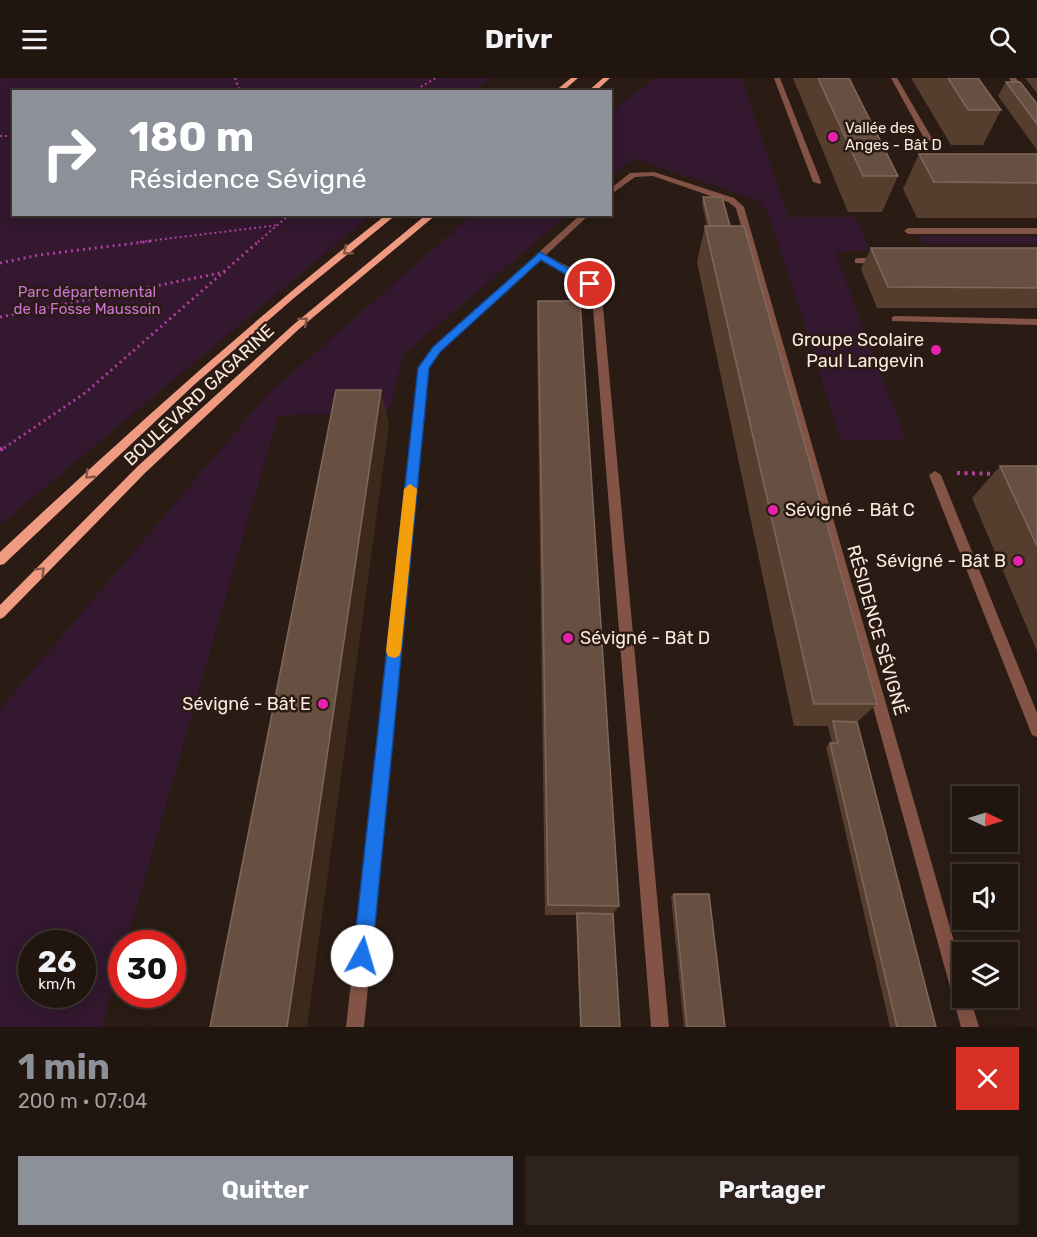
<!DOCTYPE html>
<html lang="fr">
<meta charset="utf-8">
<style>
:root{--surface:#20150f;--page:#2d221d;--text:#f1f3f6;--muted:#a29f9e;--line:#3d342f;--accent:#8c9099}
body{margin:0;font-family:Rubik,sans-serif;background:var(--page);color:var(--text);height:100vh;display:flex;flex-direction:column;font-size:22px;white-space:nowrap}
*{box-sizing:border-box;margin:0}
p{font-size:20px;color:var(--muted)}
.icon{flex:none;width:33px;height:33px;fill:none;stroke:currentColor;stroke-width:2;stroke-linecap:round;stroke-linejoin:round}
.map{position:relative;height:949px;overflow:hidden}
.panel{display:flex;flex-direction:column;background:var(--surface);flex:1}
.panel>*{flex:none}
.hud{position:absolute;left:12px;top:12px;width:600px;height:126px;border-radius:0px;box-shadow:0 3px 15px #0003,0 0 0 2px var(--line);background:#8c9099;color:#fff;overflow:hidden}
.needle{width:39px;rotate:94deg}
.fabs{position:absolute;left:952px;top:708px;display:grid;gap:12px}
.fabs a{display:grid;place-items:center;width:66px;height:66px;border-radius:0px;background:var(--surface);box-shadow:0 3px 15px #0003,0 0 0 2px var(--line);font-size:30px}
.speed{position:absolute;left:18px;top:852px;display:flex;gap:12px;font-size:30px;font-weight:700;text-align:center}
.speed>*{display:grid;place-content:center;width:78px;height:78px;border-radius:50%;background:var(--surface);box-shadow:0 3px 15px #0003,0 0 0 2px var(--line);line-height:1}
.speed small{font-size:15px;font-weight:400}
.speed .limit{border:9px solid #d22;background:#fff;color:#111}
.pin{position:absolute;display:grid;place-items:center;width:51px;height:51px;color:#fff;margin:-26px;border:3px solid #fff;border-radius:50%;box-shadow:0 2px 6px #0007}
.me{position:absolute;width:66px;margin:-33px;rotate:6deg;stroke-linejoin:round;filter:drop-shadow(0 0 4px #0008)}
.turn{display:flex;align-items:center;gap:21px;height:126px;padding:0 18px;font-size:27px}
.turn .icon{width:78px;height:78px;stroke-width:2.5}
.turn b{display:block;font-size:42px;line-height:51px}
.round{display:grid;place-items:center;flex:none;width:63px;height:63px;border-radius:0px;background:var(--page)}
.summary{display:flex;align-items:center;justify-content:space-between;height:102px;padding:0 18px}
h1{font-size:36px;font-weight:700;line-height:45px;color:var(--accent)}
.cta{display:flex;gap:12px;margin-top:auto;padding:12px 18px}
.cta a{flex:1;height:69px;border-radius:0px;background:var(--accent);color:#fff;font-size:24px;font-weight:700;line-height:69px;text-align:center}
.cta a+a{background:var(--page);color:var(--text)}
header{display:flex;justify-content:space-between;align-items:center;height:78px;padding:0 18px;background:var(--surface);font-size:27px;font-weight:700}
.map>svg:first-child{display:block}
.green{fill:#33182f;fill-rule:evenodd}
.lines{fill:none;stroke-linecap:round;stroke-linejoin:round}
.path-far2{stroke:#b13fa2;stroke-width:2;stroke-dasharray:2 3;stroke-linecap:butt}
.path-far1{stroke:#b13fa2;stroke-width:3;stroke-dasharray:2 4;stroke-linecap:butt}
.path{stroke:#b13fa2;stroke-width:4;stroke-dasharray:3 4.5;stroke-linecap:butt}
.lane{fill:#835345;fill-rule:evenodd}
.street{fill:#835345;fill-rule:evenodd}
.secondary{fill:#f19a82;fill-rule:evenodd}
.wall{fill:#563e2f}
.shaded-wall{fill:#3d291c}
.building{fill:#675042;stroke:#7f685b;stroke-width:1.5}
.oneway{stroke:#845546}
.route{fill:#1a73e8;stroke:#114b97;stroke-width:1.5}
.slow{fill:#f59e0b}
.poi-dot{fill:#e622ad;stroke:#2a1c14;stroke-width:2}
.labels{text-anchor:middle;stroke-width:5;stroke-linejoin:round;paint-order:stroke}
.far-poi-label{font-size:15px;fill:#fce9e0;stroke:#2a1c14;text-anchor:start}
.far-park-label{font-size:15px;fill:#cf73d5;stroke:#2a1c14}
.poi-label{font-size:18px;fill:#fce9e0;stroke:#2a1c14;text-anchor:end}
.street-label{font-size:18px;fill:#fce9e0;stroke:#2a1c14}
</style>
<header><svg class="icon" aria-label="menu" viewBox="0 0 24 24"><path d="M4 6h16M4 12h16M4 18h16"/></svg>Drivr<svg class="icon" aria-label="search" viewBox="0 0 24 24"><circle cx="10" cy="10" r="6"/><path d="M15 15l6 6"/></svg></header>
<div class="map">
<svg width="1037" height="949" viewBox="0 0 1037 949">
<rect width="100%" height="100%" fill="#2a1c14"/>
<g class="green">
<path d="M0 0H491L473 14H14V136L371 137 0 447Z"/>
<path d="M655 0H741L788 139H855L870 172 835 174 906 362H841L769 137 758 122 633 80 611 100V33Z"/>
<path d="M473 136 567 137 403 277 390 332 278 338 126 865 122 866 121 880 101 949H0V631L267 317ZM32 866H82V916H32Z"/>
<path d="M920 158 1037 159V166H924Z"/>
</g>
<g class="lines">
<g class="path-far2">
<path d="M235 0 240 14"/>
<path d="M412 14 436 0"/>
<path d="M0 58H14"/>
<path d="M140 164 279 147"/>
<path d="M258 164 290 136"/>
</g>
<g class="path-far1">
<path d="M0 185 39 177 152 163"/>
<path d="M0 239 225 194"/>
<path d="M4 370 85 315 259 163"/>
</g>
<g class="path">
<path d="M0 372 6 368"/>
<path d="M957 395 998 396"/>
</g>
<g class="lane">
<path d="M858 180H881L885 183 881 186 855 185V181Z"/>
<path d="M895 238 1037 241V247L892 243V239Z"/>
</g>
<g class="street">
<path d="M774 0H780L821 104 820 106 813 104Z"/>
<path d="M891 0H897L933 62 932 64 925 62Z"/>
<path d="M1009 0H1016L1028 16 1027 18H1021Z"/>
<path d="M654 94 734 120 744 129 963 895V920H970L979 949H961L736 130 728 124 653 98 635 99 610 117V111L630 95Z"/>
<path d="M581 136H590L546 177C563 187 596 199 602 218L669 949H651L592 218 587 208 541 182 440 274 429 290 364 949H346L419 290 434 270Z"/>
<path d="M1037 150V156H908L904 153 908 150Z"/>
<path d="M935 393 941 397 1037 635V659L1032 657 1030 652 929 397Z"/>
</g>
<g class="secondary">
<path d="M571 0H578L562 14H554Z"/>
<path d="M603 0H610L595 14H587Z"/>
<path d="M387 136H397L294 220 195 306 4 486 0 487V474C125 357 252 242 387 136Z"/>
<path d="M427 136H437L299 251 146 394 4 539 0 541V527L138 388 293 247Z"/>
</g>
</g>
<g class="wall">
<path d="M793 0H849L898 98 882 134H848Z"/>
<path d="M911 0H978L1001 32 983 67H951Z"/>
<path d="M1025 0H1037V15Z"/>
<path d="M1006 4 1037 26V72L998 18Z"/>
<path d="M919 76H1037V140H917L903 111Z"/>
<path d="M703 119 730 148 877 626 857 644 936 949H890L826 669 830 665H832L828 648H794L697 184 705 148H707L702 126Z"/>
<path d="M871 170H1037V230H877L861 191Z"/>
<path d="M538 223 619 828 613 836 620 949H580L576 837H545L537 258Z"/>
<path d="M1000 388H1037V573L972 420Z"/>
<path d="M674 816 725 949H684L671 818Z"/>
</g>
<path class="shaded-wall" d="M381 312 389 346 307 949H287Z"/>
<g class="building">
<path d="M818 0H849L898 98H863Z"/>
<path d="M948 0H978L1001 32H968Z"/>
<path d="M1006 4H1020L1037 26V46Z"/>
<path d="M919 76H1037V105L934 104Z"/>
<path d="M703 119H722L730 148H710Z"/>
<path d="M705 148H744L877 626H814Z"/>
<path d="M871 170H1037V210L888 209Z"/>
<path d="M538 223H580L619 828 548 827Z"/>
<path d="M336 312H381L287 949H210Z"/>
<path d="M1000 388H1037V468Z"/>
<path d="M833 643 857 644 936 949H897L830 665H838Z"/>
<path d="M674 816H709L725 949H687Z"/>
<path d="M577 835 613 836 620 949H581Z"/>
</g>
<defs><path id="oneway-chevron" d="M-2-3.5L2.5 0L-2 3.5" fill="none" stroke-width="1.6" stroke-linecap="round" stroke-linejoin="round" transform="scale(1.5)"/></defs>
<g class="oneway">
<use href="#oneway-chevron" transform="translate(347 173) rotate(141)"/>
<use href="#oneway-chevron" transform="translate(304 243) rotate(-40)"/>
<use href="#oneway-chevron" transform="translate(89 397) rotate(136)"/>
<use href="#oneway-chevron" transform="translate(41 493) rotate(-45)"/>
</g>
<path class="route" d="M540 174 595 206 590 209 586 208 541 182 440 274 429 290 372 878 369 885 362 888 356 885 353 878 418 290 433 269Z"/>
<path class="slow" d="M410 406 417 411 401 573 399 578 394 580 388 578 386 573 404 411Z"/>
<g class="poi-dot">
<circle cx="833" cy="59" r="6"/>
<circle cx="936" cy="272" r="6"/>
<circle cx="773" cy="432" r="6"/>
<circle cx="1018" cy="483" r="6"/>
<circle cx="568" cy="560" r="6"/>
<circle cx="323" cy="626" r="6"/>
</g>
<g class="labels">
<g class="far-poi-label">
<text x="845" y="55">Vallée des<tspan x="845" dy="17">Anges - Bât D</tspan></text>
</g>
<g class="far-park-label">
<text x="87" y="219">Parc départemental<tspan x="87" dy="17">de la Fosse Maussoin</tspan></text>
</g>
<g class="poi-label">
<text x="924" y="268">Groupe Scolaire<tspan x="924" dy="21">Paul Langevin</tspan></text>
<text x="785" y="438" text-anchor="start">Sévigné - Bât C</text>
<text x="1006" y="489">Sévigné - Bât B</text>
<text x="580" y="566" text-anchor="start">Sévigné - Bât D</text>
<text x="311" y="632">Sévigné - Bât E</text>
</g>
<g class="street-label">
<text transform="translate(199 317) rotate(-43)" y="6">BOULEVARD GAGARINE</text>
<text transform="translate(877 552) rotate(74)" y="6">RÉSIDENCE SÉVIGNÉ</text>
</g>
</g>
</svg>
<div class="fabs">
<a><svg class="needle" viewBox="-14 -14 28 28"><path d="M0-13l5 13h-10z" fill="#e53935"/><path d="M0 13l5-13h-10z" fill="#a29f9e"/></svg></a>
<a><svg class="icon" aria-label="sound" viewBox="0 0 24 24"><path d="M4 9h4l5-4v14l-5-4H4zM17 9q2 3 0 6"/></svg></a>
<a><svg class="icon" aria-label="layers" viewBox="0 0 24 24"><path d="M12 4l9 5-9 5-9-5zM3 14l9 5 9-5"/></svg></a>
</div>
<div class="speed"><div>26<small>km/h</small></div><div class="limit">30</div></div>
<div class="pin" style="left:590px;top:206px;background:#d93025"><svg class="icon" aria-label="arrive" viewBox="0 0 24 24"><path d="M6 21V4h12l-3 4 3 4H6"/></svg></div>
<svg class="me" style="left:362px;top:878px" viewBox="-20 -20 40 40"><circle r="19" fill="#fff"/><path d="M0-13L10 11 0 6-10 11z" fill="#1a73e8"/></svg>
<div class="hud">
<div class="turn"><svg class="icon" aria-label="right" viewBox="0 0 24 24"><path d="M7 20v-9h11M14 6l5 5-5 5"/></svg><div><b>180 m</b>Résidence Sévigné</div></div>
</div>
</div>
<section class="panel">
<div class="summary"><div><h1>1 min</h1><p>200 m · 07:04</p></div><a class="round" style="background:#d93025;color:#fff"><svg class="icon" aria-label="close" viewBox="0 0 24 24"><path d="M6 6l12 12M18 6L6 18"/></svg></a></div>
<div class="cta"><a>Quitter</a><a>Partager</a></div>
</section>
